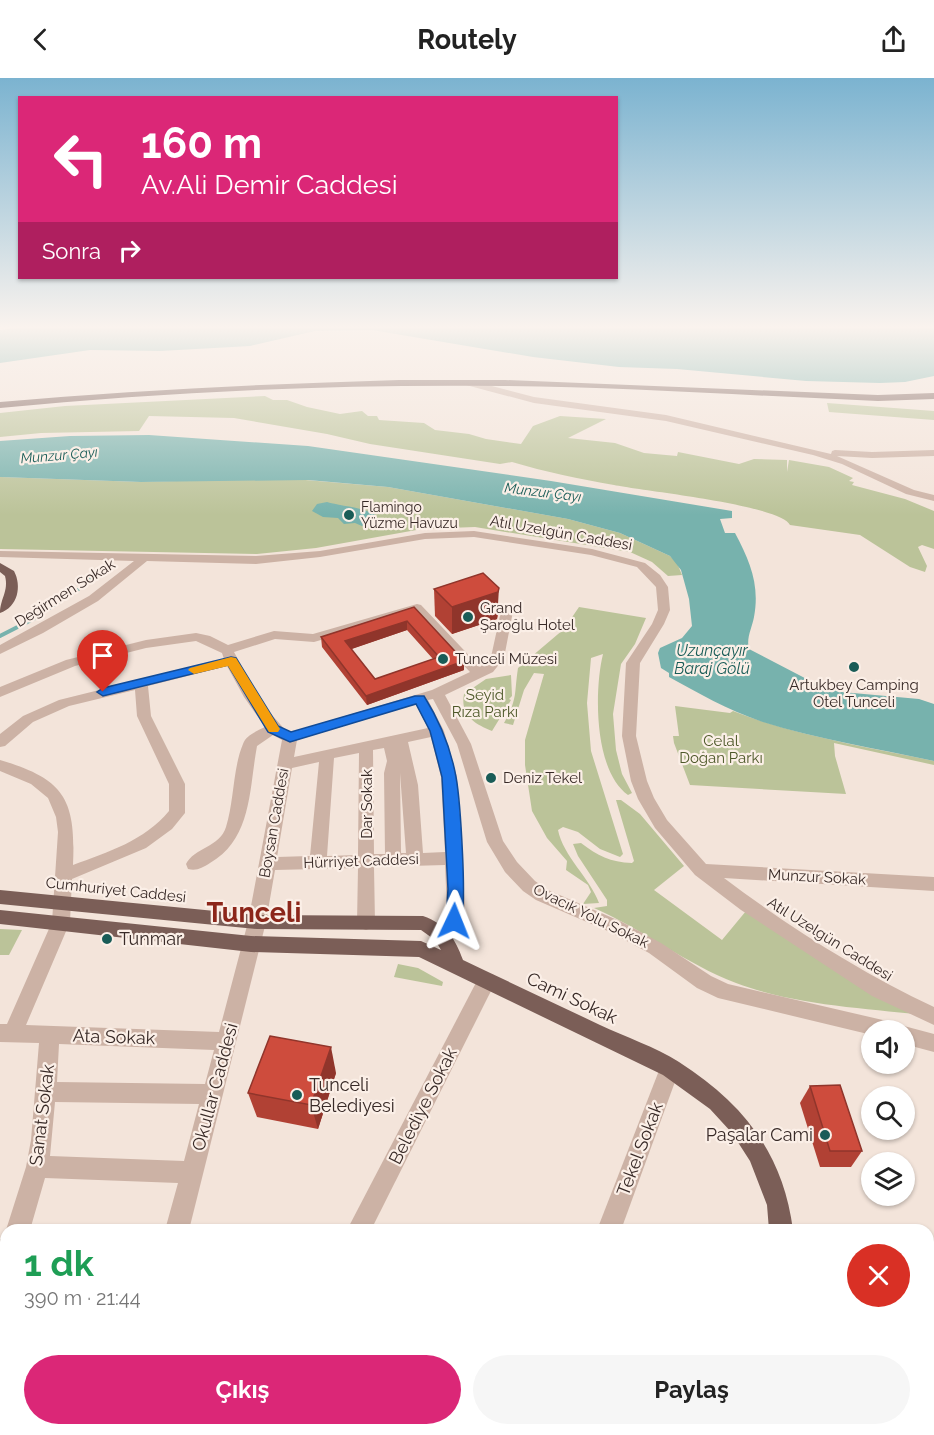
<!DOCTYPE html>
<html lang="tr">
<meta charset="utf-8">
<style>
:root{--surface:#fff;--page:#f6f6f6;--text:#222;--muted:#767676;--accent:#db2777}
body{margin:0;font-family:Raleway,sans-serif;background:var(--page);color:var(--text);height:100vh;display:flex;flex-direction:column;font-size:22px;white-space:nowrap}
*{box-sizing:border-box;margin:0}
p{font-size:20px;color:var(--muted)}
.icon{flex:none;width:33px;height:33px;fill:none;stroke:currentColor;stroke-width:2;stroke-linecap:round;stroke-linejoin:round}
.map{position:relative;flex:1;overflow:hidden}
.panel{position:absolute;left:0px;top:1146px;width:934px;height:212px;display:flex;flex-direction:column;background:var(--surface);border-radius:18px 18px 0 0;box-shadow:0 2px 4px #0004}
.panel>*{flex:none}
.top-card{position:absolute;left:18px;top:18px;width:600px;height:183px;border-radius:0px;box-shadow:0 2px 4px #0004;background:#db2777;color:#fff;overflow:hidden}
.tools{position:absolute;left:861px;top:942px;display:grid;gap:12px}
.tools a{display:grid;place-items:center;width:54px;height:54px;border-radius:50%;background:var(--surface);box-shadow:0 2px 4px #0004;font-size:30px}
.pin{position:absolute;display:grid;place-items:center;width:51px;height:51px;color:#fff;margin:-62px -26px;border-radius:50% 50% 50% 0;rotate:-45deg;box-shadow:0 0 6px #0007}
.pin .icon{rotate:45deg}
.me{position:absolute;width:66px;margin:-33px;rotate:2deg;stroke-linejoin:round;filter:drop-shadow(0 0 4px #0008)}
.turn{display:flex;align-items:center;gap:21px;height:126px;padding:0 24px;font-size:27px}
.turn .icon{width:78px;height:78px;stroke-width:2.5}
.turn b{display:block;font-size:42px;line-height:51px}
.then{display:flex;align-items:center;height:57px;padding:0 24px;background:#0003;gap:12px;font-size:22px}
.round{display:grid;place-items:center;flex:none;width:63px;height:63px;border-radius:32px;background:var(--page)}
.overview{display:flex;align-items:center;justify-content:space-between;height:102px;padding:0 24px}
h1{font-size:36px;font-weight:700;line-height:45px;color:#1e9e55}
.cta{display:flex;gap:12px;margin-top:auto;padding:12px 24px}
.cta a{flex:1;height:69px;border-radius:36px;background:var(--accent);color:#fff;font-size:24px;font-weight:700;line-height:69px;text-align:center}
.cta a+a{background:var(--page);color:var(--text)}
header{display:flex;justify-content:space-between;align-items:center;height:78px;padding:0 24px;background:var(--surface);font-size:27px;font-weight:700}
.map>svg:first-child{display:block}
.green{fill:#bbc399}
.water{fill:#77b2ad}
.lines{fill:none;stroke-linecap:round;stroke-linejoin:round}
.stream-far1{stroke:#77b2ad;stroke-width:3}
.stream{stroke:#77b2ad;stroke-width:4}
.minor{fill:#ccb2a5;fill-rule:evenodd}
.major{fill:#7b5e57;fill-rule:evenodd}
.wall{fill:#b14134;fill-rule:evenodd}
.shaded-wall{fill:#90352b}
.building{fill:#ce4c3d;stroke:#90352b;stroke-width:1.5;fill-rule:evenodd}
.route{fill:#1a73e8;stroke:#114b97;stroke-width:1.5}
.slow{fill:#f59e0b}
.poi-dot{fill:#195c57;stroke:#fbefe7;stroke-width:2}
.labels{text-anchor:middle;stroke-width:4.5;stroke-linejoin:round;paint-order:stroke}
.far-water-label{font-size:14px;font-style:italic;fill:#195c57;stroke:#fbefe7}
.far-poi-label{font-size:14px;fill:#382a27;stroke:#fbefe7;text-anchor:start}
.street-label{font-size:15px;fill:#382a27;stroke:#fbefe7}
.poi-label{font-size:15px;fill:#382a27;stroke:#fbefe7;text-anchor:start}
.park-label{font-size:15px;fill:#4d5829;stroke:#fbefe7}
.water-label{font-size:16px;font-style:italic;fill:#195c57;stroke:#fbefe7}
.near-poi-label{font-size:18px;fill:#382a27;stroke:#fbefe7;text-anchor:start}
.near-street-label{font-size:18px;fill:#382a27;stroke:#fbefe7}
.town-label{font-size:27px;font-weight:bold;fill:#8c261a;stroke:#fbefe7}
</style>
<header><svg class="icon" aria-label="back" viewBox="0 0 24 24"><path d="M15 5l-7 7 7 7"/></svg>Routely<svg class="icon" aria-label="share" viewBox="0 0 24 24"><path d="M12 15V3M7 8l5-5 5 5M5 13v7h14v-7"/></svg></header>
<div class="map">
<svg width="934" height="1357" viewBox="0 0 934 1357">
<rect width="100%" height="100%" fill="#f3e4da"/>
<g class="green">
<path d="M265 318 273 322H287L307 329 340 336 362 333 368 338H377L379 342 424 345 435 352 469 356 486 361 521 366 533 348 560 338 606 341 568 360 615 365 644 375 677 378 678 374 739 386 754 381 787 382V394L789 382 829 389 853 400 849 403 854 404 852 407 905 421 934 433V471L922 467 918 469 927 488 925 494 910 489 860 457 790 447C781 427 643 413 614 407 580 401 545 394 512 384L500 386 370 366 327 356 234 340 149 338 139 353 41 355 0 359V335L65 328Z"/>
<path d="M827 325 934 333V342L829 334Z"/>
<path d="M0 399 141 404 282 400 388 409 568 441 620 455 670 478 677 485 682 497 668 498 652 484 630 474 475 449 422 451 316 470 257 476 0 471Z"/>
<path d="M579 529 646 540 635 566 621 586 613 636 616 672 622 696 632 715 628 717C594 693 594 613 603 576L591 580 587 625 591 673 623 776 620 779 600 771 578 754 563 749 558 752C563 778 590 800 599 825L583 826 591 814 588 807 566 792 567 783 547 760 532 733 525 687V662L544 596 534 595 524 612 513 647 504 645C518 620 514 616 518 590L564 551Z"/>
<path d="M511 597 512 618 509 621 511 622 492 653C474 646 460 637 464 616L486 601Z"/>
<path d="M675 628 730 635 733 633C797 658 867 669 934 683V687L834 665 835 678 846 716 690 707 674 665 673 658H679Z"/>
<path d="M616 722H621L640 736 684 788 654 812 722 862 746 833 931 938C867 930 797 928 736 905 686 886 644 852 594 830L607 828V822L578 778 573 766 581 765C598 778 610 784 632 785L634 783Z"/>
<path d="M0 851 22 852 9 877H0Z"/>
<path d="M398 886 418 890 443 904 442 908 394 899Z"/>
</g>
<g class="water">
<path d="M42 247H934V298L905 304 880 305 806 303 677 291 619 289 533 279 372 252 315 253 250 268 160 273 90 272 0 285V252Z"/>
<path d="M149 357 308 368 551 403 732 433V440L720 441 725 455H735C750 483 760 507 754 539 752 550 746 560 749 571L822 609 842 614 919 621 934 626V683C876 670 816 661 760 643 728 632 698 615 669 599V595L661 590 658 575 660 570 682 560 692 548 689 521 681 492 670 478 620 455 568 441 388 409 308 402 141 404 0 399V363L70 358Z"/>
<path d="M327 424C339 428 371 430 377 439L371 445 362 448 355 445 344 446 338 440 323 439 312 433 317 426Z"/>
</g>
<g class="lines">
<path class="stream-far1" d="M38 538 79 511 102 489"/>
<path class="stream" d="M0 558 41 537"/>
<g class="minor">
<path d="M469 302 534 319 666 337 831 376 832 373 835 372 872 374 934 372V378L872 380 837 378 914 412 934 417V423L906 416 842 386 813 377 666 343 534 325 466 307V303Z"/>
<path d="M474 453 592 471 645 485 660 497 668 509 670 532 664 546 640 585 636 658 647 703 654 720 667 742 706 786 934 799V813L724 800C789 849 860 894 934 929V947L872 918 741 832 695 797 655 750 638 721 631 703 622 658 626 585 652 546 658 532 656 509 637 489 591 477 474 459 425 461 320 479 256 486 147 483 98 523 43 555 0 576V567L89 518 134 483 0 479V473L256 478 320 473 425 455Z"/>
<path d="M417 526 421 527 480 589 491 579 501 533 507 529 513 533 504 580 493 594 445 617 471 666 503 763 517 784 535 803 548 812 622 844 661 865 711 898 728 906 887 943 894 946 897 952 904 948 934 956V974L904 966V952H872V957L718 920 697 910 649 875 610 854 536 822 523 813 505 794 487 764 457 666 433 621 428 622 444 653 457 699 465 832 463 843 451 863 445 866 439 863 436 858 445 842 447 832 445 787 374 789 375 845 372 850 366 852 360 850 357 845 358 790 275 792 266 844 189 1152H165L178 1105 45 1100 30 1152H6L26 1089 31 1062 39 965 0 964V946H7L52 844 58 754 56 739 48 720 31 706 0 693V682C65 701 76 722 73 787 108 774 144 763 169 733V706L137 638 135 612 69 628 33 644 5 668 0 669V656L23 638 59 622 224 581 222 575 196 563 146 570 75 588 0 619V609L66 582 146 562 196 555 210 558 228 567 274 553 313 556ZM414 535 470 594 432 612 288 655 263 627 234 574 275 561 314 564ZM227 588 244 619 265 649C257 653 246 657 243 666 233 689 234 724 226 749 220 769 194 770 186 786L188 791C197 793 202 790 210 785 252 761 249 711 257 668L273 657 282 662 248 844 219 954 26 947 70 844 72 801 146 770 172 751 185 735V706L151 638 148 608ZM416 626 428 650 294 679 297 662ZM431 659 441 699 445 774 423 775 418 707 408 664ZM384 670 387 683 384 695 385 776H374L373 672ZM359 675 358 777 327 778 334 680ZM319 684 310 778 277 779 292 690ZM400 695 406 775H401ZM59 966 214 972 205 1006 57 1004ZM55 1024 199 1026 184 1083 50 1078Z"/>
<path d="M487 895 494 897 496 903 371 1152H347L480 897Z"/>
<path d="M670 980 677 983 680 990 621 1152H597L660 990 663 983Z"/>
<path d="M0 1161 6 1162V1218L0 1220Z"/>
<path d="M101 1352H127L125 1357H99Z"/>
<path d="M521 1352H547L545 1357H519Z"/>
</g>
<g class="major">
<path d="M399 302H505L878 317 934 315V321L878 323C753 318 627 309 502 308 334 306 167 314 0 330V324C133 312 266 306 399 302Z"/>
<path d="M0 485 14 493C22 508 18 529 0 535 0 521 9 513 5 498L0 494Z"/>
<path d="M0 812 257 837 423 838C446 846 455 860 463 882 509 904 554 925 600 947 626 959 655 969 679 984 743 1025 783 1075 793 1152H769L767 1127 750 1083 732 1055 710 1031 663 997 419 879 251 874 0 846V832L251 858 421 863 441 872 435 862 421 852 257 851 0 826Z"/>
<rect x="765" y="1352" width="26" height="5"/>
</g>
</g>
<g class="wall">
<path d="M434 511 498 537 497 541 452 556 435 538Z"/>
<path d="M414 529 464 592 367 627 322 569 321 559ZM407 552 433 581 375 601 351 571Z"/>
<path d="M336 995 318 1051 257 1039 248 1015Z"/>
<path d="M810 1008 862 1073 851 1089H820L800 1025Z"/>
</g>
<g class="shaded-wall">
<path d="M499 510 497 541 452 556V529Z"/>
<path d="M407 543V552L346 573 345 563Z"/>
<path d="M464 583V592L367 627 366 618Z"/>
<path d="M331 969 336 995 318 1051 311 1027Z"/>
</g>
<g class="building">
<path d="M483 495 499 510 498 514 452 529 434 511Z"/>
<path d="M414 529 464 583 366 618 321 559ZM407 543 439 579 375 601 345 563Z"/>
<path d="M270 958 331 969 311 1027 248 1015Z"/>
<path d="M840 1007 862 1073H830L810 1008Z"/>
</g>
<linearGradient id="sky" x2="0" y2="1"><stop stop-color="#7bb3d0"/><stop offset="0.57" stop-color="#faf3ee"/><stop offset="1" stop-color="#faf3ee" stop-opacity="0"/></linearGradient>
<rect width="934" height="437" fill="url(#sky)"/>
<path class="route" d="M231 579 236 580 278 648 291 654 415 618H424C439 642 451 671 456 699 460 721 468 832 460 847L454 849 449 847 446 843 448 811 442 699 430 653 416 626 290 664 268 654 228 587 103 618 97 614 103 610Z"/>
<path class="slow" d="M231 579 236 580 278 648 280 651 278 654H269L228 588 194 596 188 592 190 590Z"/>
<g class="poi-dot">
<circle cx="349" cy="437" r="6"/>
<circle cx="468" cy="539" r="6"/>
<circle cx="443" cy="581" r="6"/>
<circle cx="854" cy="589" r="6"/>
<circle cx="491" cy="700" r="6"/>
<circle cx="107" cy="861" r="6"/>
<circle cx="297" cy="1017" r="6"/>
<circle cx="825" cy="1057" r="6"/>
</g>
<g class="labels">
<g class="far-water-label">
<text transform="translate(59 377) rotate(-5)" y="5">Munzur Çayı</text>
<text transform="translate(543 414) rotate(7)" y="5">Munzur Çayı</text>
</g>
<g class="far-poi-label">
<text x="361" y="434">Flamingo<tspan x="361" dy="16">Yüzme Havuzu</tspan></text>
</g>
<g class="street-label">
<text transform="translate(561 455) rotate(10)" y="5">Atıl Uzelgün Caddesi</text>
<text transform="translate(65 515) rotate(-32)" y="5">Değirmen Sokak</text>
<text transform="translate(367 726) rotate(-90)" y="5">Dar Sokak</text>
<text transform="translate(274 745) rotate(-80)" y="5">Boysan Caddesi</text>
<text transform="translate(361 783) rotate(-2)" y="5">Hürriyet Caddesi</text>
<text transform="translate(817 799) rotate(3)" y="5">Munzur Sokak</text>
<text transform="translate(116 812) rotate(6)" y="5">Cumhuriyet Caddesi</text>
<text transform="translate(591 838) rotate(26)" y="5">Ovacık Yolu Sokak</text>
<text transform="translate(830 861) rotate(32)" y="5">Atıl Uzelgün Caddesi</text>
</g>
<g class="poi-label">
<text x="480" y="535">Grand<tspan x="480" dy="17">Şaroğlu Hotel</tspan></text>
<text x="455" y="586">Tunceli Müzesi</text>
<text x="854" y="612" text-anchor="middle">Artukbey Camping<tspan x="854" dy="17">Otel Tunceli</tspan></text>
<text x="503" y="705">Deniz Tekel</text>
</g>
<g class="park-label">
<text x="485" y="622">Seyid<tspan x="485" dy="17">Rıza Parkı</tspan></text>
<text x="721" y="668">Celal<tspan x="721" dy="17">Doğan Parkı</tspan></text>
</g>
<g class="water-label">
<text x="712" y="578">Uzunçayır<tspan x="712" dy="18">Baraj Gölü</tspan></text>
</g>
<g class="near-poi-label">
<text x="119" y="867">Tunmar</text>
<text x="309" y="1013">Tunceli<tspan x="309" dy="21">Belediyesi</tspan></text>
<text x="813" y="1063" text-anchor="end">Paşalar Cami</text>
</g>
<g class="near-street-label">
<text transform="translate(572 920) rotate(25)" y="6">Cami Sokak</text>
<text transform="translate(114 959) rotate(2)" y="6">Ata Sokak</text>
<text transform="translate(215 1009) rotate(-75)" y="6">Okullar Caddesi</text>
<text transform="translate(423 1028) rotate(-63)" y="6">Belediye Sokak</text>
<text transform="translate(42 1037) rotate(-83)" y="6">Sanat Sokak</text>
<text transform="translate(640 1071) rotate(-69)" y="6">Tekel Sokak</text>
</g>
<g class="town-label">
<text x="254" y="844">Tunceli</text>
</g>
</g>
</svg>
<div class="tools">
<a><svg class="icon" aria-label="sound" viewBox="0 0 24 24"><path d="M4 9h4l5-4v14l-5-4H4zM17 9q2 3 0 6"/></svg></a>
<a><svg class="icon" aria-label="search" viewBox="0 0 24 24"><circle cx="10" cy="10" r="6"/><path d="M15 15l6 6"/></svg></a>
<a><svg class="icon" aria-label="layers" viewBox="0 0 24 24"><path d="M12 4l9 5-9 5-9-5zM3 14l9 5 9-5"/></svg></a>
</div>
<div class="pin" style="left:103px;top:614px;background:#d93025"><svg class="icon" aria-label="arrive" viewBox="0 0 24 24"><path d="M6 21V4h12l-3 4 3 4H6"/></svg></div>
<svg class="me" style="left:454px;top:843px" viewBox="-20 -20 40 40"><path d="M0-17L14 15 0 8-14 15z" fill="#1a73e8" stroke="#fff" stroke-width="4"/></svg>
<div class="top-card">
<div class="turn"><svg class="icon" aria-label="left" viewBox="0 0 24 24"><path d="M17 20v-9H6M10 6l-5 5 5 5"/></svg><div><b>160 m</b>Av.Ali Demir Caddesi</div></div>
<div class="then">Sonra<svg class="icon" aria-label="right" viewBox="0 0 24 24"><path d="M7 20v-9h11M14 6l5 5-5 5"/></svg></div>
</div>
<section class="panel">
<div class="overview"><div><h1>1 dk</h1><p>390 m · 21:44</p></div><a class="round" style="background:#d93025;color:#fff"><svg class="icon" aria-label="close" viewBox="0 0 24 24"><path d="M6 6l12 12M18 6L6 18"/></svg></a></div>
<div class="cta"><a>Çıkış</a><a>Paylaş</a></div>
</section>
</div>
